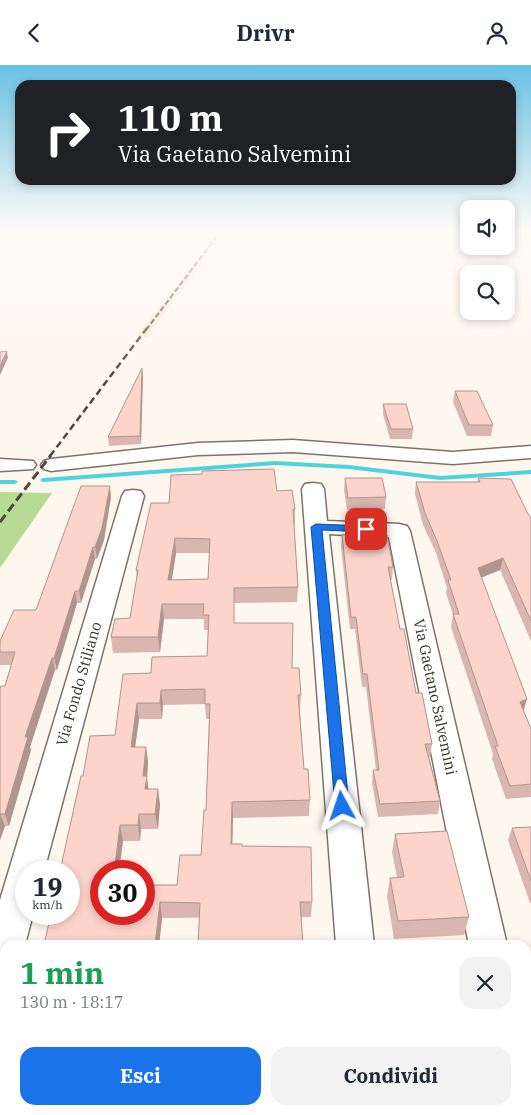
<!DOCTYPE html>
<html lang="it">
<meta charset="utf-8">
<style>
:root{--surface:#fff;--page:#f2f2f3;--text:#1f2937;--muted:#747a83;--accent:#1a73e8}
body{margin:0;font-family:"IBM Plex Serif",serif;background:var(--page);color:var(--text);height:100vh;display:flex;flex-direction:column;font-size:19px;white-space:nowrap}
*{box-sizing:border-box;margin:0}
p{font-size:16px;color:var(--muted)}
.icon{flex:none;width:28px;height:28px;fill:none;stroke:currentColor;stroke-width:2;stroke-linecap:round;stroke-linejoin:round}
.map{position:relative;flex:1;overflow:hidden}
.panel{position:absolute;left:0px;top:875px;width:531px;height:175px;display:flex;flex-direction:column;background:var(--surface);border-radius:15px 15px 0 0;box-shadow:0 2px 8px #0003}
.panel>*{flex:none}
.banner{position:absolute;left:15px;top:15px;width:501px;height:105px;border-radius:15px;box-shadow:0 2px 8px #0003;background:#202124;color:#fff;overflow:hidden}
.tools{position:absolute;left:460px;top:135px;display:grid;gap:10px}
.tools a{display:grid;place-items:center;width:55px;height:55px;border-radius:10px;background:var(--surface);box-shadow:0 2px 8px #0003;font-size:25px}
.speed{position:absolute;left:15px;top:795px;display:flex;gap:10px;font-size:25px;font-weight:700;text-align:center}
.speed>*{display:grid;place-content:center;width:65px;height:65px;border-radius:50%;background:var(--surface);box-shadow:0 2px 8px #0003;line-height:1}
.speed small{font-size:12px;font-weight:400}
.speed .limit{border:8px solid #d22;background:#fff;color:#111}
.pin{position:absolute;display:grid;place-items:center;width:42px;height:42px;color:#fff;margin:-21px;border-radius:10px;box-shadow:0 2px 8px #0006}
.me{position:absolute;width:55px;margin:-28px;rotate:355deg;stroke-linejoin:round;filter:drop-shadow(0 0 4px #0008)}
.turn{display:flex;align-items:center;gap:18px;height:105px;padding:0 20px;font-size:22px}
.turn .icon{width:65px;height:65px;stroke-width:2.5}
.turn b{display:block;font-size:35px;line-height:42px}
.round{display:grid;place-items:center;flex:none;width:52px;height:52px;border-radius:15px;background:var(--page)}
.summary{display:flex;align-items:center;justify-content:space-between;height:85px;padding:0 20px}
h1{font-size:30px;font-weight:700;line-height:38px;color:#1e9e55}
.action{display:flex;gap:10px;margin-top:auto;padding:10px 20px}
.action a{flex:1;height:58px;border-radius:15px;background:var(--accent);color:#fff;font-size:20px;font-weight:700;line-height:58px;text-align:center}
.action a+a{background:var(--page);color:var(--text)}
header{display:flex;justify-content:space-between;align-items:center;height:65px;padding:0 20px;background:var(--surface);font-size:22px;font-weight:700}
.map>svg:first-child{display:block}
.built{fill:#f8e9d4}
.green{fill:#b7da94}
.lines{fill:none;stroke-linecap:round;stroke-linejoin:round}
.stream{fill:#4bd4de;fill-rule:evenodd}
.minor-casing{stroke:#7d7467;stroke-width:3}
.minor{fill:#fff;fill-rule:evenodd}
.rail-far2{stroke:#4e4943;stroke-width:2;stroke-dasharray:5.5 2.5;stroke-linecap:butt}
.rail-far1{stroke:#4e4943;stroke-width:2.5;stroke-dasharray:7 4;stroke-linecap:butt}
.rail{stroke:#4e4943;stroke-width:3;stroke-dasharray:9 4.5;stroke-linecap:butt}
.wall{fill:#d9b6af;fill-rule:evenodd}
.shaded-wall{fill:#b0948e}
.building{fill:#fcd4cb;stroke:#b0948e;fill-rule:evenodd}
.route{fill:#1a73e8;stroke:#114b97}
.labels{text-anchor:middle;stroke-width:4.5;stroke-linejoin:round;paint-order:stroke}
.street-label{font-size:15px;fill:#36322c;stroke:#fff}
</style>
<header><svg class="icon" aria-label="back" viewBox="0 0 24 24"><path d="M15 5l-7 7 7 7"/></svg>Drivr<svg class="icon" aria-label="person" viewBox="0 0 24 24"><circle cx="12" cy="8" r="4"/><path d="M4 21q1-7 8-7t8 7"/></svg></header>
<div class="map">
<svg width="531" height="1050" viewBox="0 0 531 1050">
<rect width="100%" height="100%" fill="#fef7ee"/>
<path class="built" d="M218 167H224L147 272 137 271Z"/>
<path class="green" d="M0 427 52 428 0 503Z"/>
<g class="lines">
<g class="stream">
<path d="M275 396 349 400 440 411 531 405V409L440 415 349 404 275 400 43 417 40 415 43 413Z"/>
<path d="M0 415H15L18 417 15 419H0Z"/>
</g>
<defs>
<g id="minor">
<path d="M293 375 453 387 531 381V393L453 399 293 387 198 390 51 406 44 404 41 400 44 396 51 394 198 378Z"/>
<path d="M0 394 33 396 36 400 33 404 0 406Z"/>
<path d="M313 418 321 419 324 424 327 456 399 459 407 461 410 466 507 880H469L389 472 329 469 374 880H336L302 424 305 419Z"/>
<path d="M133 425 141 426 144 431 44 806H26V849H33L25 880H5V898L0 896V835L122 431 125 426Z"/>
<path d="M526 1024 531 1026V1050H503L502 1045H526Z"/>
<path d="M348 1045H392L393 1050H349Z"/>
</g>
</defs>
<use href="#minor" class="minor-casing"/>
<use href="#minor" class="minor"/>
<path class="rail-far2" d="M146 265 220 167"/>
<path class="rail-far1" d="M50 391 147 263"/>
<path class="rail" d="M0 457 51 390"/>
</g>
<g class="wall">
<path d="M511 167H531V171L528 168H512Z"/>
<path d="M143 311 141 379 109 381 108 372Z"/>
<path d="M455 326 493 360 491 371H467L453 337Z"/>
<path d="M383 339 413 364 412 374H390L383 349Z"/>
<path d="M345 413 386 432 385 444 347 445 344 425Z"/>
<path d="M478 413 528 449 531 453V576L500 505 481 513 527 634 523 646 531 664V732L506 734 492 694 493 689 451 562 453 550 446 528 447 523 436 488 423 460 415 429 416 417H477Z"/>
<path d="M277 426 295 444V459H294L298 522 297 537 234 538V558L292 603 301 630 300 645 304 704 310 735 309 751 233 753 232 779 242 781 312 837 311 852 162 853 159 880H44L83 711 115 670 151 608 207 591 208 565H204V554H164L160 587 113 588 111 572 130 553 137 513 136 505 169 438ZM176 488H210L208 514 172 515ZM205 639 206 654H209L206 745 201 790 177 820 101 849 120 800 123 776H140L141 764H158L160 739 148 724 147 713 148 697 146 682H135L139 654H162L163 640Z"/>
<path d="M111 432 104 475 97 494H95L81 538H77L57 605H55L30 682 31 685 9 761H5L0 775V624L5 621 11 600H0V576L36 545Z"/>
<path d="M342 470 393 502 392 515H390L400 564 416 628 432 679 430 692H429L440 736 438 749 378 752 372 718 373 705H376L366 622H362L355 564H350L341 482Z"/>
<path d="M531 762V838H530L508 775 512 763Z"/>
<path d="M395 769 469 852 464 870 394 874 387 831 390 813 397 812 392 787Z"/>
</g>
<g class="shaded-wall">
<path d="M7 286 8 293 0 310V301Z"/>
<path d="M142 303 143 311 141 379 140 371Z"/>
<path d="M110 421 111 432 104 475 97 494 95 482Z"/>
<path d="M175 473 176 488 169 530 168 515Z"/>
<path d="M93 482 95 494 81 538 79 526Z"/>
<path d="M503 493 500 505 475 515 478 503Z"/>
<path d="M75 526 77 538 57 605 54 593Z"/>
<path d="M162 539 164 554 160 587 158 572Z"/>
<path d="M52 593 55 605 30 682 31 685 9 761 5 749 25 672Z"/>
<path d="M161 625 163 640 162 654 160 638Z"/>
<path d="M527 634 523 647 520 637Z"/>
<path d="M137 638 139 654 133 698 131 682Z"/>
<path d="M146 682 148 697 147 713 149 727 147 739 143 711Z"/>
<path d="M158 724 160 739 158 764 155 749Z"/>
<path d="M232 737 233 753 232 794 231 779Z"/>
<path d="M0 749 5 761 0 775Z"/>
<path d="M139 749 141 764 140 776 138 760Z"/>
<path d="M120 760 123 776 119 806 115 800Z"/>
<path d="M160 837 162 853 159 880H155Z"/>
<path d="M199 1045H200V1050H198Z"/>
</g>
<g class="building">
<path d="M7 286 0 301V287Z"/>
<path d="M142 303 140 371 108 372Z"/>
<path d="M455 326H477L493 360H469Z"/>
<path d="M383 339H406L413 364H391Z"/>
<path d="M274 404 277 426 292 425 295 444H293L298 522 234 523V558H293L292 603H299L301 630H298L304 704H308L310 735 232 737 231 779H242V781L311 782 312 837H300L303 880H198L200 838 160 837 155 880H44L51 849H69V806H60L81 711H83L90 671 115 670 123 609 151 608 152 592 207 591 209 550H203L204 539H162L158 572H111L115 554 130 553 138 505H136L151 438H169L171 410 202 409V406ZM175 473 210 474 208 514 168 515ZM205 624V639H210L206 745H204L201 790H180L177 820H144V849H101V806H125L126 800H115L120 760H138L139 749H155L158 724H145L147 711H143L146 682H131L137 638H160L161 625Z"/>
<path d="M345 413H382L386 432 348 433Z"/>
<path d="M478 413 511 414 528 449 531 453V556L503 493 478 503 527 634 520 637 531 664V719L510 721 495 681H498L453 549H459L448 515H451L437 476 425 448 416 417H480Z"/>
<path d="M81 421H110L102 463 95 482H93L79 526H75L54 593H52L25 672H28L5 749H0V750V624L1 621H5L15 587H0V576L14 545H36Z"/>
<path d="M342 470H387L393 502H388L400 564H404L416 628H422L432 679H425L440 736 380 739 373 705H379L367 609H363L356 552H351Z"/>
<path d="M531 762V816L512 763Z"/>
<path d="M447 766 469 852 398 856 390 813 404 812 395 769Z"/>
<path d="M5 1025V1045H199L198 1050H0Z"/>
<rect x="245" y="1045" width="69" height="5"/>
</g>
<linearGradient id="sky" x2="0" y2="1"><stop stop-color="#69c1e4"/><stop offset="0.53" stop-color="#fffbf7"/><stop offset="1" stop-color="#fffbf7" stop-opacity="0"/></linearGradient>
<rect width="531" height="314" fill="url(#sky)"/>
<path class="route" d="M316 459 366 461 371 464 366 467 322 465 349 741 347 745 342 747 337 745 335 741 311 462Z"/>
<g class="labels">
<g class="street-label">
<text transform="translate(79 619) rotate(-74)" y="5">Via Fondo Stiliano</text>
<text transform="translate(435 632) rotate(78)" y="5">Via Gaetano Salvemini</text>
</g>
</g>
</svg>
<div class="tools">
<a><svg class="icon" aria-label="sound" viewBox="0 0 24 24"><path d="M4 9h4l5-4v14l-5-4H4zM17 9q2 3 0 6"/></svg></a>
<a><svg class="icon" aria-label="search" viewBox="0 0 24 24"><circle cx="10" cy="10" r="6"/><path d="M15 15l6 6"/></svg></a>
</div>
<div class="speed"><div>19<small>km/h</small></div><div class="limit">30</div></div>
<div class="pin" style="left:366px;top:464px;background:#d93025"><svg class="icon" aria-label="arrive" viewBox="0 0 24 24"><path d="M6 21V4h12l-3 4 3 4H6"/></svg></div>
<svg class="me" style="left:342px;top:741px" viewBox="-20 -20 40 40"><path d="M0-17L14 15 0 8-14 15z" fill="#1a73e8" stroke="#fff" stroke-width="4"/></svg>
<div class="banner">
<div class="turn"><svg class="icon" aria-label="right" viewBox="0 0 24 24"><path d="M7 20v-9h11M14 6l5 5-5 5"/></svg><div><b>110 m</b>Via Gaetano Salvemini</div></div>
</div>
<section class="panel">
<div class="summary"><div><h1>1 min</h1><p>130 m · 18:17</p></div><a class="round"><svg class="icon" aria-label="close" viewBox="0 0 24 24"><path d="M6 6l12 12M18 6L6 18"/></svg></a></div>
<div class="action"><a>Esci</a><a>Condividi</a></div>
</section>
</div>
